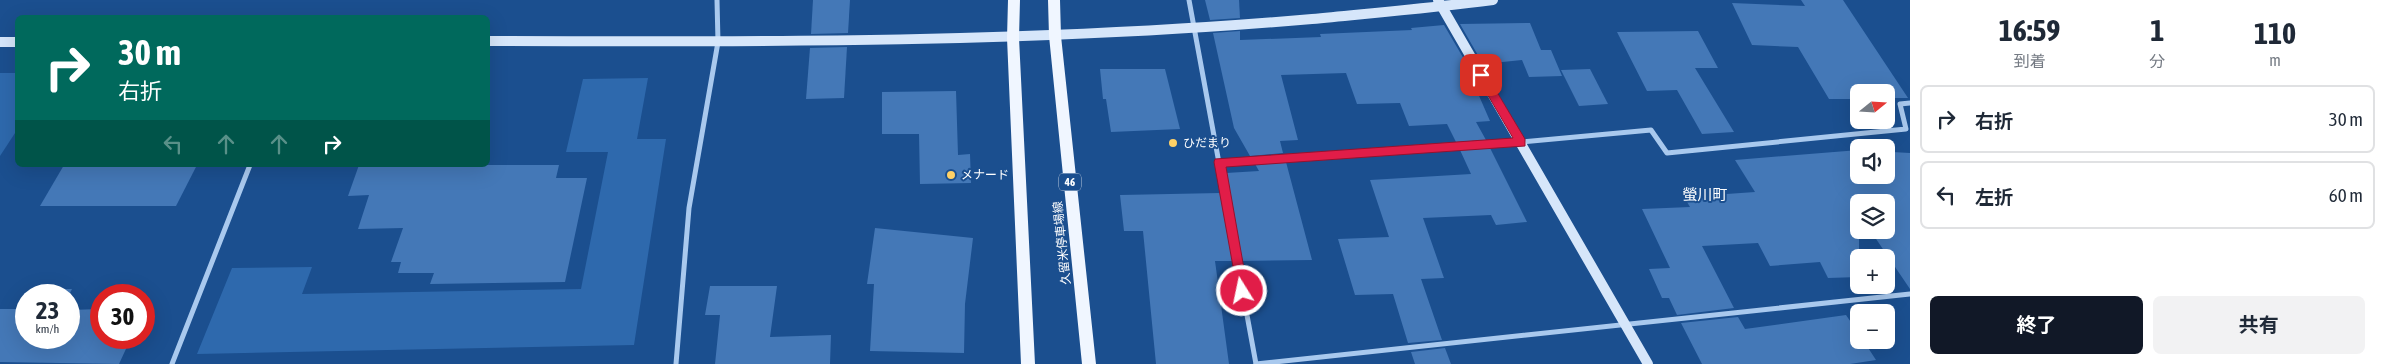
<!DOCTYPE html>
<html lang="ja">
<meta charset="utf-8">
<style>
:root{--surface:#fff;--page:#f2f2f3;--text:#1f2937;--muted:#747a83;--line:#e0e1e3;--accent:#111827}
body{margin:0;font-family:"Asap Condensed","Noto Sans JP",sans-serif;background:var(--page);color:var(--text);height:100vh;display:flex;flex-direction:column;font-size:19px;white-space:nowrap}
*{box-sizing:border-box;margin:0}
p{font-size:16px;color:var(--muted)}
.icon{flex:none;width:28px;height:28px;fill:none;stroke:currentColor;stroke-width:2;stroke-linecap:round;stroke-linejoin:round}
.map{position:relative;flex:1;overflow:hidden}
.sheet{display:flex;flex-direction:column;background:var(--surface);width:475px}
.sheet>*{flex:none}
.banner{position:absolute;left:15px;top:15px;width:475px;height:152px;border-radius:8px;box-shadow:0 5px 20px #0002;background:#00695c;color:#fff;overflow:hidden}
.needle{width:32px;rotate:72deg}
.tools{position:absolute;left:1850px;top:84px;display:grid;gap:10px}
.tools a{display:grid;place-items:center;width:45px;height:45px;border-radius:8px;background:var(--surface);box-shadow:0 5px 20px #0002;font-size:25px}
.speed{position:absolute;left:15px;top:284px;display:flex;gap:10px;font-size:25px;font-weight:700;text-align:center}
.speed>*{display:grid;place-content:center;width:65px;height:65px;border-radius:50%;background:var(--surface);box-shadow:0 5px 20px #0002;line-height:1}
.speed small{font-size:12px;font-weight:400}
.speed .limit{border:8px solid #d22;background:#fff;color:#111}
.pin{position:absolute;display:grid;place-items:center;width:42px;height:42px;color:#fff;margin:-21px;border-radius:10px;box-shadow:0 2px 8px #0006}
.me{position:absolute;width:55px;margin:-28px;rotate:350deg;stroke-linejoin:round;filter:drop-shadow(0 0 4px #0008)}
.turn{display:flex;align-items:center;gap:18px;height:105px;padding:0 20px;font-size:22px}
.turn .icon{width:65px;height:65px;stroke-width:2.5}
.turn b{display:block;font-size:35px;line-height:42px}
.lanes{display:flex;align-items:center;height:48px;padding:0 20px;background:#0003;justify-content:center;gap:25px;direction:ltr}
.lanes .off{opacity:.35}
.eta{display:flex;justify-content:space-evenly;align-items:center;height:85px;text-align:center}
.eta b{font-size:30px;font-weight:700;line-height:35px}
.action{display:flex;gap:10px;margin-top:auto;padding:10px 20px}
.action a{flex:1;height:58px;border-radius:8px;background:var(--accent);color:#fff;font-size:20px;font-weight:700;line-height:58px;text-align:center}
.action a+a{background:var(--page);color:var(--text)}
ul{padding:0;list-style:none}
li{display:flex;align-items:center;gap:15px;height:68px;margin:0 10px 8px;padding:0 10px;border:2px solid var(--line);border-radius:8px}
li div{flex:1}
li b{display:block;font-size:19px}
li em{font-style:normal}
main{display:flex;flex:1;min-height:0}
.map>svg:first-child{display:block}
.green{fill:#2e69ad}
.building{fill:#4478b7}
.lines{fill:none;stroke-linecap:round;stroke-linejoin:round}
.street{stroke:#a9c9ee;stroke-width:5}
.secondary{stroke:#d6e6fa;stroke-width:10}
.primary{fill:#f0f6ff;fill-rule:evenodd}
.route{fill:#e11d48;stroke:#92132f}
.poi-dot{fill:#ffd166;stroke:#1b4f8f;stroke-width:2}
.labels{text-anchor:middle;stroke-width:4;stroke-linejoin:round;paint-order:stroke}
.shield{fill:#1b4f8f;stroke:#bbcadd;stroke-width:1}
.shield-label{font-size:11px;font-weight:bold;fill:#fff}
.poi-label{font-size:12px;fill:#fff;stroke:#1b4f8f;text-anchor:start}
.street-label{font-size:12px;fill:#fff;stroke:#1b4f8f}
.quarter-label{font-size:15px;fill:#fff;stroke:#1b4f8f}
</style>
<main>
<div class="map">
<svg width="1910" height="364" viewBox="0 0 1910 364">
<rect width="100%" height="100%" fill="#1b4f8f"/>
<g class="green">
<path d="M0 73H17V130L0 156Z"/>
<path d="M648 78 637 139H666L634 345 197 354 232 268 312 267 302 294 581 289 608 152H566L583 79Z"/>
</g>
<g class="building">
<path d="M813 0H850L848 33 811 34Z"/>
<path d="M1205 0H1239L1240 18 1210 20Z"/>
<path d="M1801 0H1843L1908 98H1886V92H1859V99H1829L1798 47 1752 45 1732 3 1805 6Z"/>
<path d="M1530 23 1541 50H1551L1562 76 1529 77 1522 60 1483 64 1460 24Z"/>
<path d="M1444 25 1468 66H1466L1490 121 1476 122 1486 140 1456 142 1447 124 1409 126 1400 103 1357 104 1346 73 1281 75 1298 140 1280 141 1283 153 1250 156 1234 128 1213 33 1240 31V40L1321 37 1320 34 1412 30 1411 28Z"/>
<path d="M1698 31 1718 68H1695L1734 132 1702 134 1677 90 1647 91 1617 32Z"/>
<path d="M847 47 844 98 806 99 810 48Z"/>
<path d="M1100 69H1165L1180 129 1111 132 1106 99H1103Z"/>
<path d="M1590 69 1608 104 1579 106 1561 70Z"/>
<path d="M956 91 958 155 970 154 971 183 920 184 919 134H882V92Z"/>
<path d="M1490 148 1527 222 1496 225 1491 215 1423 218 1444 278 1421 279 1442 340 1408 343 1393 294 1355 295 1338 239 1389 237 1370 180 1471 174 1460 150Z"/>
<path d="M1886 149H1890L1892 152 1910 153V289L1870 230H1886V202H1859V277L1828 278 1820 262 1770 266 1758 243 1702 246 1734 308 1677 315 1669 298H1662L1649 269 1670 268 1642 209 1690 207 1684 197 1755 192 1735 160 1859 150V175H1886Z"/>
<path d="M1286 162 1312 260 1241 261 1226 173 1259 171 1255 164Z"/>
<path d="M64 165H197L176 206H40Z"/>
<path d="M359 165H559L556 178H587L565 282 430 284 434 273H398L401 262H391L403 228 358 229 369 195 348 196Z"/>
<path d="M1220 193 1233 261H1215L1229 364H1156L1143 231H1124L1120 195Z"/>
<path d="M875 228 973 238 965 304 964 353 870 351 874 284H867Z"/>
<path d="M710 286H777L770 337 831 335 830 364H715L720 315H705Z"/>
<path d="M37 289H72L69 295H34Z"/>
<path d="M0 309H26V338H69V310L101 309V338H131L119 364 0 362Z"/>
<path d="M1846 315 1859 334V340H1863L1876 360 1850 364H1702L1681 323 1738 317 1745 329Z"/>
<path d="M1445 348 1451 364H1415L1411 352Z"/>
</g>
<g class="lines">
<g class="street">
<path d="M1189 0 1256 364"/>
<path d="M1219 162 1521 142 1651 130 1667 153 1906 129 1900 104 1910 103"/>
<path d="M172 364 250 165"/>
<path d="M676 364 689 208 718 42 717 0"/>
<path d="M1256 364 1910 294"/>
</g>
<g class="secondary">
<path d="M1438 0 1648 364"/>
<path d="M488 41C763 42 1038 43 1312 19 1372 13 1433 8 1493 0"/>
<path d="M0 42H18"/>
</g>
<g class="primary">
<path d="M1008 0H1020L1019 38 1035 364H1021L1007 38Z"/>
<path d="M1048 0H1060L1061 36 1096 364H1082L1049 36Z"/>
</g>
</g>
<path class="route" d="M1481 71 1485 72 1525 139V146L1226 167 1248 291 1247 294 1242 296 1238 294 1214 162 1215 159 1513 138 1476 75Z"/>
<g class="poi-dot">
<circle cx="1173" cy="143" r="5"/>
<circle cx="951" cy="175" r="5"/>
</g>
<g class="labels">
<rect class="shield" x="1059" y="173.5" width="22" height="17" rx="4"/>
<g class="shield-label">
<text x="1070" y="186">46</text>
</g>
<g class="poi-label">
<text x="1183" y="147">ひだまり</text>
<text x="961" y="179">メナード</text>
</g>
<g class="street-label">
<text transform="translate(1062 243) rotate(-96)" y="4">久留米停車場線</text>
</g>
<g class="quarter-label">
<text x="1705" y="200">螢川町</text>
</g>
</g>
</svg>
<div class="tools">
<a><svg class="needle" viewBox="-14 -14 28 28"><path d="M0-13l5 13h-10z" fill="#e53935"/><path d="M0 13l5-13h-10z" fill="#747a83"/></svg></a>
<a><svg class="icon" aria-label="sound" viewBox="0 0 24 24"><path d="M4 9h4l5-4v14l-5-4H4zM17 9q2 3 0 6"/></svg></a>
<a><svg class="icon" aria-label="layers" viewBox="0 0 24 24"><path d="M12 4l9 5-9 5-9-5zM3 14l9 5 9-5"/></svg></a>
<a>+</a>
<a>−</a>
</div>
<div class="speed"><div>23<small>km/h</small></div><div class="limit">30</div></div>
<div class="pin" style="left:1481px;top:75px;background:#d93025"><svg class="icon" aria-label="arrive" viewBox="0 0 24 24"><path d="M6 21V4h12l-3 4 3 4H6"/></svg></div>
<svg class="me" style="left:1242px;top:291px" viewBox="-20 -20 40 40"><circle r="17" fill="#e11d48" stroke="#fff" stroke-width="3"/><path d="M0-11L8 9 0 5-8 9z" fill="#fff"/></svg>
<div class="banner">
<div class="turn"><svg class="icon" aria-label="right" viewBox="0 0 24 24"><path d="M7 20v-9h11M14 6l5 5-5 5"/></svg><div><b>30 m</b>右折</div></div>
<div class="lanes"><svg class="icon off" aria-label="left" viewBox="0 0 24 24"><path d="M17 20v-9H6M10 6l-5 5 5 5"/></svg><svg class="icon off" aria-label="ahead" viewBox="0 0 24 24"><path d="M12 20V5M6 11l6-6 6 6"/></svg><svg class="icon off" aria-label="ahead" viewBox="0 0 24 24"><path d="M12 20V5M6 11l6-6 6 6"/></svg><svg class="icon" aria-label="right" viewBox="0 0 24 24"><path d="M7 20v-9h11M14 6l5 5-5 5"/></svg></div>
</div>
</div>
<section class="sheet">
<div class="eta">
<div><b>16:59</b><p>到着</p></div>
<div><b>1</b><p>分</p></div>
<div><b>110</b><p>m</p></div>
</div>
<ul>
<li><svg class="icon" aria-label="right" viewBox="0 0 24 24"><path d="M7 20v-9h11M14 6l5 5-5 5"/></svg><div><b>右折</b></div><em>30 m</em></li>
<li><svg class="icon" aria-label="left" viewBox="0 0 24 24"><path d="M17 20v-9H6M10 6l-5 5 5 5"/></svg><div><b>左折</b></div><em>60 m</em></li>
</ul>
<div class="action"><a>終了</a><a>共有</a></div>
</section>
</main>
